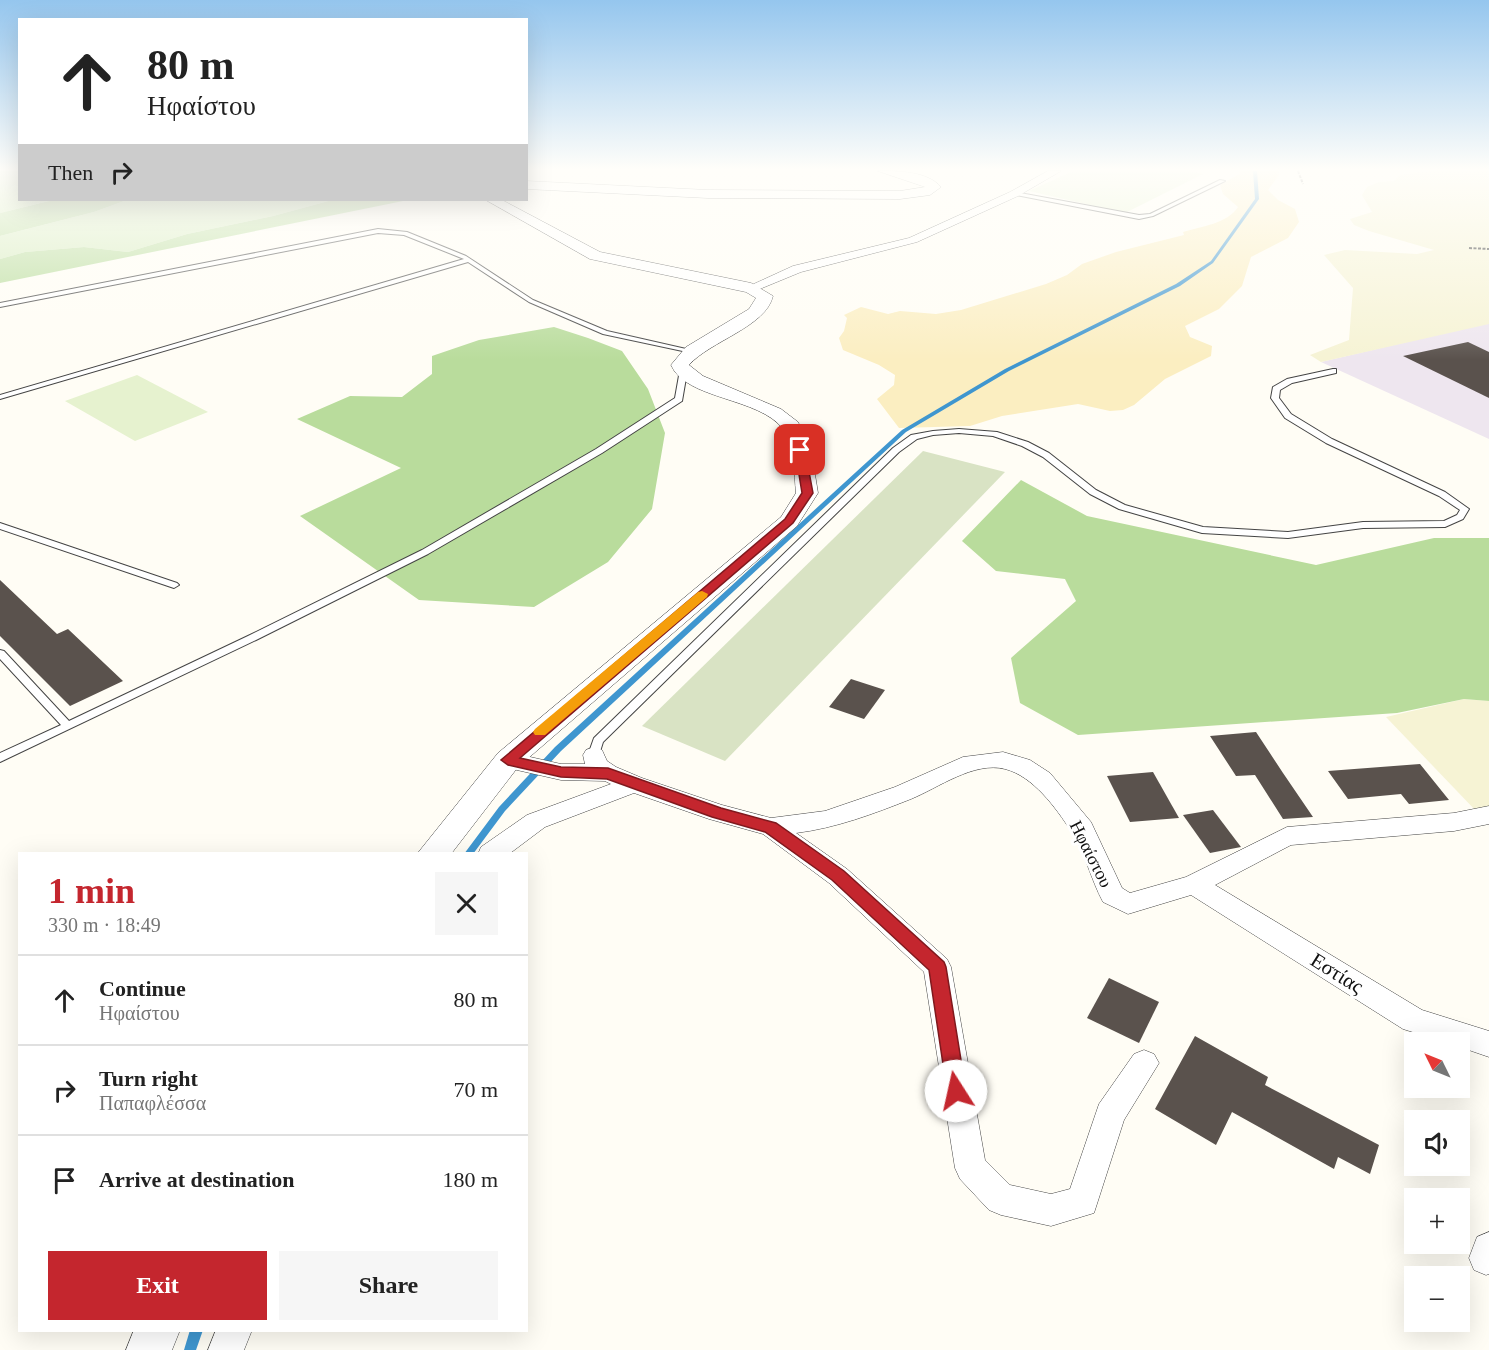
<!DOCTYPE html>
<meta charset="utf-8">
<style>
:root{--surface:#fff;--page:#f6f6f6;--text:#222;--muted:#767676;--line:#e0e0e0;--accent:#c4262e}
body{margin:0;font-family:"Times New Roman",serif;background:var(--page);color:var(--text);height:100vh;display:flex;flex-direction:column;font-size:22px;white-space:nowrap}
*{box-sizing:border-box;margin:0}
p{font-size:20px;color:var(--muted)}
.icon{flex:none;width:33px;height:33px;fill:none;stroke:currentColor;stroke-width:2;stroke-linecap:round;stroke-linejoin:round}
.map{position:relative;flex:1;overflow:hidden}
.side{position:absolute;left:18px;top:852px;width:510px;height:480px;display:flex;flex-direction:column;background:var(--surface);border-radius:0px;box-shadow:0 6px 24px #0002}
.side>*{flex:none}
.guide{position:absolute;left:18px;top:18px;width:510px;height:183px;border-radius:0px;box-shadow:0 6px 24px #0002;background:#fff;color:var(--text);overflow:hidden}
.needle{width:39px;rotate:313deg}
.fabs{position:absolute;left:1404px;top:1032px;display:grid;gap:12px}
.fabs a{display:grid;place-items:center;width:66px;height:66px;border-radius:0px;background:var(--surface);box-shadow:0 6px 24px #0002;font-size:30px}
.pin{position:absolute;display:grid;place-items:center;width:51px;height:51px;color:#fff;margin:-26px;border-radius:12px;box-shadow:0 3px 9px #0006}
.me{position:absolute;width:66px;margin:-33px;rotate:350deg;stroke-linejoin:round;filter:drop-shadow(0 0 4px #0008)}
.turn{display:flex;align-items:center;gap:21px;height:126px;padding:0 30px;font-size:27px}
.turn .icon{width:78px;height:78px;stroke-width:2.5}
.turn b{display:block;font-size:42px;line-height:51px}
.then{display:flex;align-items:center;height:57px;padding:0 30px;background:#0003;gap:12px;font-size:22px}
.round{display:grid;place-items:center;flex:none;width:63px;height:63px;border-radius:0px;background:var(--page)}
.head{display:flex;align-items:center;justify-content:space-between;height:102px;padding:0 30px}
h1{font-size:36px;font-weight:700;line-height:45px;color:var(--accent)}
.primary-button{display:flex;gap:12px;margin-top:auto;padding:12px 30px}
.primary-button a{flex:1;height:69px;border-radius:0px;background:var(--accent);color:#fff;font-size:24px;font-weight:700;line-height:69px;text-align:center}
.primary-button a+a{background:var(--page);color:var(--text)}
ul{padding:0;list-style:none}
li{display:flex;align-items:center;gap:18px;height:90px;padding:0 30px;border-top:2px solid var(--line)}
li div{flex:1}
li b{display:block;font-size:22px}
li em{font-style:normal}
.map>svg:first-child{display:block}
.industrial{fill:#eee6ef}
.farmland{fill:#f6f3d4}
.green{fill:#d5ebbd}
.forest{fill:#b9dc9c}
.sand{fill:#fbeec1}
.cemetery{fill:#d9e3c4}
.pitch{fill:#e6f2cf}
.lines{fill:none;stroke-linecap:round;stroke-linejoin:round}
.stream{fill:#3f96cf;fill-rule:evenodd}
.building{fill:#5a524d}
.service-casing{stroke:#444;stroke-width:2}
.minor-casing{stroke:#444;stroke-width:1}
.tertiary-casing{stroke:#444;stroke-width:1}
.path{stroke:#333;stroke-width:2;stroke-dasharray:3 1.5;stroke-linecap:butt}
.service{fill:#fff;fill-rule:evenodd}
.minor{fill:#fff;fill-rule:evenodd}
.tertiary{fill:#fff;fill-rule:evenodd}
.route{fill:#c4262e;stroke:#7f191e;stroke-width:1.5}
.slow{fill:#f59e0b}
.labels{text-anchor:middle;stroke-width:6;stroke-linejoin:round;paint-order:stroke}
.street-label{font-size:18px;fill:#111;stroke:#fff}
.near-street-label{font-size:21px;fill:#111;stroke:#fff}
</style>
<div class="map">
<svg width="1489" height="1350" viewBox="0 0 1489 1350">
<rect width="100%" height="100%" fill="#fffdf5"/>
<path class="industrial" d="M1487 323 1489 324V439L1321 362Z"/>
<g class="farmland">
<path d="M1431 171H1489V324L1321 362 1310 355 1349 340 1353 288 1324 255 1345 250 1417 254 1434 250 1369 231 1354 225 1350 219 1372 212 1362 195 1367 187 1379 182 1394 181 1400 175Z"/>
<path d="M1464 699 1489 701V811L1478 813 1386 717Z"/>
</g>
<g class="green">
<path d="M0 171H19L20 200H53L0 213Z"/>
<path d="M127 200H332L273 216 187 234 128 252 84 247 25 252 0 259V236L94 212Z"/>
</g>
<g class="forest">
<path d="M53 200H127L94 212 0 236V213Z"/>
<path d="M332 200H408L0 283V259L25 252 84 247 128 252 187 234 273 216Z"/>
<path d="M554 327 588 338 622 351 648 389 665 433 652 509 608 562 534 607 419 600 300 516 401 468 297 419 350 396 402 397 432 374V356L479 340Z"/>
<path d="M1021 480 1087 516 1316 565 1434 538H1489V701L1464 699 1397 713 1078 735 1020 703 1011 658 1076 601 1065 579 996 571 962 541Z"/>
</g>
<path class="sand" d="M1240 171H1279V175L1268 190 1278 200 1295 209 1299 222 1288 238 1251 257 1242 286 1219 309 1185 326 1190 337 1212 346 1211 356 1165 379 1134 405 1123 410 1110 411 1078 404 1002 416 970 426 899 428 877 399 894 385 895 375 879 365 843 350 839 338 844 331 847 318 844 315 861 307 888 314 900 311 936 314 961 310 1046 284 1067 275 1082 264 1116 252 1184 235 1183 232C1202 226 1227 224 1238 207L1223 194 1220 185 1241 173Z"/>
<path class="cemetery" d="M923 451 1005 472 725 761 642 726Z"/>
<g class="pitch">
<path d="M1073 171H1190L1203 174 1125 213 1029 191Z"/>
<path d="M137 375 208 412 135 441 65 401Z"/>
</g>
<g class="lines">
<g class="stream">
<path d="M1253 171H1257L1259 199 1213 263 1180 286 1009 371 906 432 561 751 505 811 473 854H464L499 807 555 747 902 430 1005 369 1176 284 1211 261 1255 199Z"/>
<path d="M190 1330H203L196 1350H184Z"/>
</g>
</g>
<g class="building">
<path d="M1468 342 1489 352V398L1403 356Z"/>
<path d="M0 580 57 634 68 629 123 681 70 706 0 636Z"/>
<path d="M851 679 885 690 864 719 829 707Z"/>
<path d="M1256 732 1283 773 1313 817 1283 819 1255 775 1236 776 1210 736Z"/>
<path d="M1420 764 1449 800 1409 804 1401 794 1348 799 1328 771Z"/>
<path d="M1153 772 1179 818 1130 822 1107 776Z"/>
<path d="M1213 810 1241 847 1210 853 1183 815Z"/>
<path d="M1109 978 1159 1002 1139 1043 1087 1018Z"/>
<path d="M1195 1036 1268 1077 1265 1085 1379 1145 1370 1174 1338 1157 1334 1169 1232 1112 1216 1145 1155 1109Z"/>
</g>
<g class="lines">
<defs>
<g id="service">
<path d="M1220 180 1225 181 1153 216 1139 219 1011 194 1014 192 1139 215 1150 214Z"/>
<path d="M378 229 407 232 466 256 533 300 607 331 695 351 692 353 603 334 529 302 468 262 0 399V395L464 259 404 235 378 233 0 307V303Z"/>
<path d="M1333 369H1336V373L1292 383 1280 390 1279 398 1291 414 1332 439 1445 492 1469 509 1463 519 1445 527 1363 528 1288 538 1202 533 1119 509 1090 494 1043 457 1022 446 993 436 959 433 933 435 917 439 899 452 603 742 598 758H590L588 755 594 738 893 448 911 435 933 431 959 429 997 432 1028 442 1049 453 1096 490 1125 505 1203 527 1288 532 1363 522 1444 521 1457 515 1460 510 1439 496 1326 443 1285 418 1271 398 1273 387 1287 379Z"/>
<path d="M680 370 687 372 682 401 602 453 428 554 256 640 0 762V753L61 725 0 659V650L4 651 69 721 248 636 422 550 596 449 675 398Z"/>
<path d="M0 523 177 583 179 585 174 588 171 587 0 529Z"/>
</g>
<g id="minor">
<path d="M1048 171H1061L1018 196 917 242 801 272 755 291 751 292 745 288 793 266 909 238 1010 192Z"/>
<path d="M594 747 602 750 607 761 616 767 642 778 722 805 771 818 825 811 895 787 963 757 1003 752 1030 760 1050 773 1091 822 1122 888 1130 893 1186 877 1287 827 1454 813 1489 806V824L1454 831 1291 845 1215 885 1422 1010 1489 1031V1057L1460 1047V1042H1445L1403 1029 1191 895 1128 914 1103 902C1091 880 1085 852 1071 831 1056 808 1033 776 1005 769 974 761 938 788 911 799 873 814 836 828 796 833L847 869 947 959 951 967 985 1160 1010 1185 1051 1194 1070 1189 1099 1104 1134 1054 1144 1050 1154 1054 1159 1063 1124 1120 1094 1213 1051 1226 1001 1215 989 1210 960 1179 955 1168 924 972 829 883 763 834 709 819 634 793 545 827 509 854H478L481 847 527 815 611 784 605 781 561 780 508 768 500 766 497 760 500 754 508 752 561 764H585L583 755 586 750Z"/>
<path d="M1489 1232V1274L1486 1275 1474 1270 1469 1258 1477 1237Z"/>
<path d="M216 1330H252L244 1350H208Z"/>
</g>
<g id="tertiary">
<path d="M878 171C898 171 927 171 941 187L930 195 900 199 708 198 526 189V181L708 190 900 191 925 187Z"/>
<path d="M486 200H502L600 252 751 283 773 296C766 327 710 341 689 365L703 376 781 409 798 422 811 450 818 493 797 526 518 767 451 854H417L498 753 781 517 796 493C794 474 795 445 783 429 759 397 686 400 671 365L686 347 749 309 756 298 746 292 590 259Z"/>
<path d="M134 1330H180L172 1350H126Z"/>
</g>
</defs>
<use href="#service" class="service-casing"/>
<use href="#minor" class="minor-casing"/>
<use href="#tertiary" class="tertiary-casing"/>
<g class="path">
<path d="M1298 171 1303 184"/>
<path d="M1469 248 1489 249"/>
</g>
<use href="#service" class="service"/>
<use href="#minor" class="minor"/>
<use href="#tertiary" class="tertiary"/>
</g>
<linearGradient id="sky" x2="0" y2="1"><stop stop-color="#95c6ee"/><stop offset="0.47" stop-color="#fffefa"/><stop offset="1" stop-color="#fffefa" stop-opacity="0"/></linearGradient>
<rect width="1489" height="360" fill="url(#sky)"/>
<path class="route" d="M800 447 805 450 813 493 793 523 520 758 561 767 608 768 721 808 776 823 844 871 944 962 946 967 966 1091 963 1098 956 1100 949 1098 947 1091 929 970 832 880 765 832 712 817 607 779 561 777 508 765 501 760 785 519 802 493 795 450Z"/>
<path class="slow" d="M702 591 708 594 707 597 545 735H535L533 732 535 729 698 592Z"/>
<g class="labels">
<g class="street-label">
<text transform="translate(1091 854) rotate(63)" y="6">Ηφαίστου</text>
</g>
<g class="near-street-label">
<text transform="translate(1337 973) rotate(32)" y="7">Εστίας</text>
</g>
</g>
</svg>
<div class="fabs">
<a><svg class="needle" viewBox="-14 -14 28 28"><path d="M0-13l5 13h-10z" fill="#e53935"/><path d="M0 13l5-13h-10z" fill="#767676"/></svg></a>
<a><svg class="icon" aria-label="sound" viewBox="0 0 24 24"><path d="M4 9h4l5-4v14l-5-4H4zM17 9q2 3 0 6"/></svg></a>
<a>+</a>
<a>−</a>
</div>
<div class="pin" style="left:800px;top:450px;background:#d93025"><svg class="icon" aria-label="arrive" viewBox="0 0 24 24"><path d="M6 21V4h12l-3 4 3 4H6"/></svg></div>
<svg class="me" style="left:956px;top:1091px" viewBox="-20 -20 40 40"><circle r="19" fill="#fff"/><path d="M0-13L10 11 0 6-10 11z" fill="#c4262e"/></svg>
<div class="guide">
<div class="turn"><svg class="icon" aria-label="ahead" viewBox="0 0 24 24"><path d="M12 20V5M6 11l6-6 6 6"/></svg><div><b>80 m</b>Ηφαίστου</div></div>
<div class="then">Then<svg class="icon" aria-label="right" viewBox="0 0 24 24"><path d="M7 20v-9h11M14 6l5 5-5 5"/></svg></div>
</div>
<section class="side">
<div class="head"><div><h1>1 min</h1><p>330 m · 18:49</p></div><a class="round"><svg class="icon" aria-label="close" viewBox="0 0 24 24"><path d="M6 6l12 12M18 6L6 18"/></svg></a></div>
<ul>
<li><svg class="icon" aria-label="ahead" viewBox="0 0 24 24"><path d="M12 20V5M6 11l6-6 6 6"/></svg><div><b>Continue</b><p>Ηφαίστου</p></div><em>80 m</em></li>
<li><svg class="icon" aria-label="right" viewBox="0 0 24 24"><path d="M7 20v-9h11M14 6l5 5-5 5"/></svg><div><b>Turn right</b><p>Παπαφλέσσα</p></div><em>70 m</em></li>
<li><svg class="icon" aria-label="arrive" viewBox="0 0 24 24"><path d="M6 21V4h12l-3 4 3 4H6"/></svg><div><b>Arrive at destination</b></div><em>180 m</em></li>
</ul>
<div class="primary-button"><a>Exit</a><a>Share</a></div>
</section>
</div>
